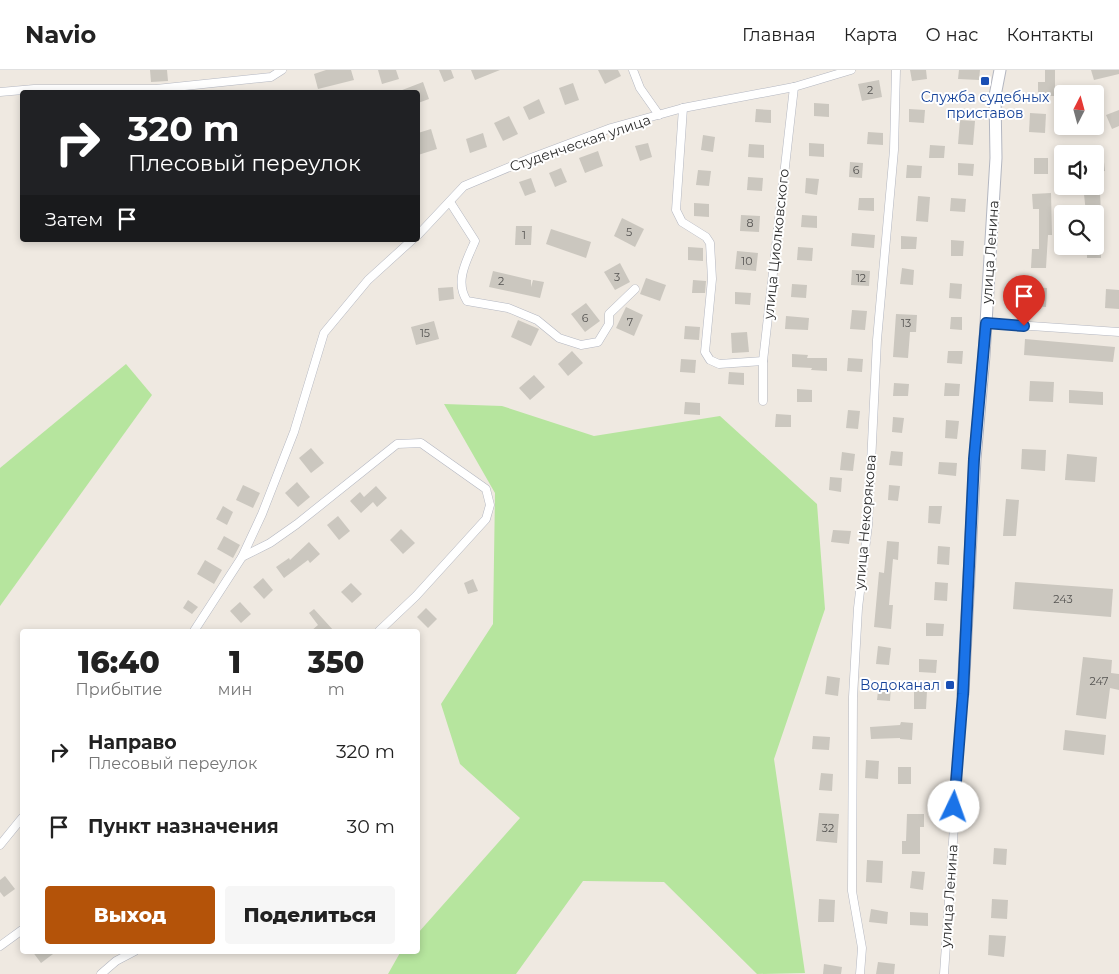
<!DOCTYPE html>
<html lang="ru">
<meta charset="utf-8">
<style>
:root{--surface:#fff;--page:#f6f6f6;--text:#222;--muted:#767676;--line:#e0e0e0;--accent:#b45309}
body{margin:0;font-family:Montserrat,sans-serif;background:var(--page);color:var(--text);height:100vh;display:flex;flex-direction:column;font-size:19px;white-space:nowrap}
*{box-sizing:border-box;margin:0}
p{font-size:16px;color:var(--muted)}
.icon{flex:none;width:28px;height:28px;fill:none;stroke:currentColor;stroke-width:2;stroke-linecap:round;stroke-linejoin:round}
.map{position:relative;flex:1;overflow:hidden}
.panel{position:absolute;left:20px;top:559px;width:400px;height:325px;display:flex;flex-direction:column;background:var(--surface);border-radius:5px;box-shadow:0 2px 8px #0003}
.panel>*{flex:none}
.guide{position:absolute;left:20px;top:20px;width:400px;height:152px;border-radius:5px;box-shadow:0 2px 8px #0003;background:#202124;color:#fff;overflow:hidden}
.needle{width:32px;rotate:6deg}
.tools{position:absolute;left:1054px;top:15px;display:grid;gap:10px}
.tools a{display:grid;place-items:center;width:50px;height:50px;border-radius:5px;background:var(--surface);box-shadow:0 2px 8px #0003;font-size:25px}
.pin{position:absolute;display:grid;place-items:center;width:42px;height:42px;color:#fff;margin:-51px -21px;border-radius:50% 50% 50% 0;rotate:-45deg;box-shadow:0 0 5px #0007}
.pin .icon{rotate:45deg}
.me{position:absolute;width:55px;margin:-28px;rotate:3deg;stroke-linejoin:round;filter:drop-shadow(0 0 4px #0008)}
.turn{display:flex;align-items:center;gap:18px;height:105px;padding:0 25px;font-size:22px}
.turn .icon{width:65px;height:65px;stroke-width:2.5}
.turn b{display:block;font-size:35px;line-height:42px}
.then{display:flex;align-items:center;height:48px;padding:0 25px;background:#0003;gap:10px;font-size:19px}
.eta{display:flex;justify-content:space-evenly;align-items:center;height:85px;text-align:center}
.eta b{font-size:30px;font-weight:800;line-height:35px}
.action{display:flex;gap:10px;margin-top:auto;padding:10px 25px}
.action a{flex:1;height:58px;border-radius:5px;background:var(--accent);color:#fff;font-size:20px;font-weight:800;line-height:58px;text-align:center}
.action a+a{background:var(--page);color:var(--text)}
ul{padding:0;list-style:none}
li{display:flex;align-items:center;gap:15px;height:75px;padding:0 25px}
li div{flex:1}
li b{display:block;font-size:19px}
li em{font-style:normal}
header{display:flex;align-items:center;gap:30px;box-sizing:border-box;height:70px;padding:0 25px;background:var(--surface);border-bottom:1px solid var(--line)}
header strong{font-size:24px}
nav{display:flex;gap:28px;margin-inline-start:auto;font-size:18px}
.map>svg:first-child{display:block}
.green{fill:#b6e59e}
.building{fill:#cbc7bf}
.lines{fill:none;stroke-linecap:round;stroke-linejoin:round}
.street-casing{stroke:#b4b7c1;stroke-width:9}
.secondary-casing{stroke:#b4b7c1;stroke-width:13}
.street{stroke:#fff;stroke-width:8}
.secondary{stroke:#fff;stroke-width:11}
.route-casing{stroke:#114b97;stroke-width:12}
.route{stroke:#1a73e8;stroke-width:9}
.transit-dot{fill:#1a4fb4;stroke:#fff;stroke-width:2}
.labels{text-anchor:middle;stroke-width:4;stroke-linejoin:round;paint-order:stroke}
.number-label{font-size:11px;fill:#555452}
.transit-label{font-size:14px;fill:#164399;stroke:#fff}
.street-label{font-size:14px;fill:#2e2e2e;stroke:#fff}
</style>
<header>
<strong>Navio</strong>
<nav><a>Главная</a><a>Карта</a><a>О нас</a><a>Контакты</a></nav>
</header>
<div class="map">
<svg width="1119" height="904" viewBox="0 0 1119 904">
<rect width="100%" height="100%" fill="#efe9e1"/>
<g class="green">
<path d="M126 294 152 325 0 536V398Z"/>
<path d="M444 334 502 336 594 366 720 346 817 434 825 539 774 689 805 903 757 904 664 812 583 811 516 904H388L401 881H418V863L520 748 460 694 441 634 493 554 495 423Z"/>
</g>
<g class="building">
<path d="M150 0H167L168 11 151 12Z"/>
<path d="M326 0H351L354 10 318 19 314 4Z"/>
<path d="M378 0H396L399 9 382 14Z"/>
<path d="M439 0H451L454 8 444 12Z"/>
<path d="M471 0H500L475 10Z"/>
<path d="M598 0H618L621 6 605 14Z"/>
<path d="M910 0H926L927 9 912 11Z"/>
<path d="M959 0H980L979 10 958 9Z"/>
<path d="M1045 0H1055V26H1038V12H1045Z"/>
<path d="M1091 0H1119V4L1094 10Z"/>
<path d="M879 10 882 27 862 31 858 14Z"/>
<path d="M423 12 429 29 418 33V22H397Z"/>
<path d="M573 13 579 30 565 35 559 18Z"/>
<path d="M539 29 545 43 529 50 523 37Z"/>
<path d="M814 33 829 34V47L814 46Z"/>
<path d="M756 39 771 40V53L755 52Z"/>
<path d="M909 39 925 40 924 53 909 52Z"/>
<path d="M1119 40V56L1112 59 1106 45Z"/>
<path d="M1030 43 1046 44 1045 63 1029 62Z"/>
<path d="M509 46 518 64 503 71 494 53Z"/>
<path d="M960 50 975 51 973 75 958 74Z"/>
<path d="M431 59 437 79 418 85V63Z"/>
<path d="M868 62 883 63V75L867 74Z"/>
<path d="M483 63 487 77 470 83 466 69Z"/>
<path d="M703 65 715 67 713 82 701 80Z"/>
<path d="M648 73 652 87 640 91 635 76Z"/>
<path d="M809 73 824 74V87L809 86Z"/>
<path d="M749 74 764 75V88L748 87Z"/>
<path d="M930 75 945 76 944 88H929Z"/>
<path d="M598 81 603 96 585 103 579 88Z"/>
<path d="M1103 83 1105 101 1095 102V83Z"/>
<rect x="1034" y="88" width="14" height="16"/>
<path d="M850 92 863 93 862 108 849 107Z"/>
<path d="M958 93 974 94 973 106 958 105Z"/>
<path d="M907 95 922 96 921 108H906Z"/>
<path d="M561 98 567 112 555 117 549 103Z"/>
<path d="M698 100 711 101 709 116 696 115Z"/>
<path d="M748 107 763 108 762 121 747 120Z"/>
<path d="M531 108 536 122 525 126 519 112Z"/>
<path d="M806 108 819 109 817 125 805 123Z"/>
<path d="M1051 123 1052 165H1048L1046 198H1031L1032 179H1039V139H1033L1032 124Z"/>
<path d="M1100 123 1101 142 1086 143 1084 124Z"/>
<path d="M918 126 930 127 928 152 916 151Z"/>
<path d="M859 128H874V141L858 140Z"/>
<path d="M951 128 966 129 965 142 950 141Z"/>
<path d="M694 133 709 134V147L694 146Z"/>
<path d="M741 145 760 146 759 162 740 161Z"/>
<path d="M802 145 817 146V158L801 157Z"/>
<path d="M622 148 644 159 635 177 614 166Z"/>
<path d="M516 156H532L531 175H515Z"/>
<path d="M551 159 591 172 586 188 546 174Z"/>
<path d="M852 163 875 165 874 178 851 176Z"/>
<path d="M901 166 917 167 916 179H901Z"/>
<path d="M951 170 964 171 963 186H951Z"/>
<rect x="1087" y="176" width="14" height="12"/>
<path d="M688 177 703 178V191L688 190Z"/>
<path d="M798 177 813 178 812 191 797 190Z"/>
<path d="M737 181 758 183 756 201 735 199Z"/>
<path d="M620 193 630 212 615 220 604 202Z"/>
<path d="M902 198 914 200 913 215 900 214Z"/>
<path d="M852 200 870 201 869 216 851 215Z"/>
<path d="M493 201 531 210V217L533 210 544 212 540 228 489 217Z"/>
<path d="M646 208 666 215 660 231 640 224Z"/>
<path d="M693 210 706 211 705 223H692Z"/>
<path d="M950 213 962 214 961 229 949 228Z"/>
<path d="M792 214 807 215 806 228 791 227Z"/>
<path d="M453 217 454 229 439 231 438 218Z"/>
<path d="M1031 217 1047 218 1046 237 1030 236Z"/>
<path d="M1106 219 1119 220V239L1105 238Z"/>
<path d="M735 222 751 223 750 235 735 234Z"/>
<path d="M586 233 600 251 585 262 571 244Z"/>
<path d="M626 237 643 245 634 266 616 258Z"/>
<path d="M852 240 867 241 865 260 850 259Z"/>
<path d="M896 244 917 245 916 262H910L908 288 893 287Z"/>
<path d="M786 246 809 248 808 260 785 259Z"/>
<path d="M951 247H962V260L950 259Z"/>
<path d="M518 250 539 259 531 276 511 267Z"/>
<path d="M434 251 439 269 416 275 411 257Z"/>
<path d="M685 256 700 257 699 270 684 269Z"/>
<path d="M747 262 749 282 732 283 731 263Z"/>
<path d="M1025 269 1115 277 1113 292 1024 285Z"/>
<path d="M572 281 583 293 568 306 558 294Z"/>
<path d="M948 281H963L962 294 947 293Z"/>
<path d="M792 284 808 285 807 288H827V301L811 300 812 298 792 297Z"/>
<path d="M848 288 863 289 862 302 847 301Z"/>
<path d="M681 289 696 290 695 303 680 302Z"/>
<path d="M729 302 744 303V315L728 314Z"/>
<path d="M534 305 545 317 530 330 519 318Z"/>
<path d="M1030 311 1054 312 1053 332 1029 331Z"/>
<path d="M894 313 909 314 908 326H893Z"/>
<path d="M945 313 960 314 959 326H944Z"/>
<path d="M797 319 812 320V332H797Z"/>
<path d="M1069 320 1103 322V335L1069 333Z"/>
<path d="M685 332 700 333V345L684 344Z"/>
<path d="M848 340 860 341 858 359 846 358Z"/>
<path d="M776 344 791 345V357H775Z"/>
<path d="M893 347 904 348 902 363 892 362Z"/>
<path d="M946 350 959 351 957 369 945 368Z"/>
<path d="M311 378 324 393 311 403 299 388Z"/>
<path d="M1022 379 1046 380 1045 401 1021 399Z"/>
<path d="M891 381 903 382 902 396 889 395Z"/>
<path d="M842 382 855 384 853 401 840 400Z"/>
<path d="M1067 384 1097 387 1095 412 1065 410Z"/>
<path d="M939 392 957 393 956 406 938 404Z"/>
<path d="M830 407 842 408 841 422 829 420Z"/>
<path d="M297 412 310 427 298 437 285 423Z"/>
<path d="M243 415 260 423 253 438 236 430Z"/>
<path d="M889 415 900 416 898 431 888 430Z"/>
<path d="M376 416 387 428 377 437 373 432 361 443 350 431 360 422 364 427Z"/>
<path d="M1006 429 1019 430 1016 466H1003Z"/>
<path d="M223 436 233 442 227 455 216 449Z"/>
<path d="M929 436H942L940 454 928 453Z"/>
<path d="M338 446 350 461 339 470 327 455Z"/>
<path d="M401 459 415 473 403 484 390 470Z"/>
<path d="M833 460 851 461 849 474 831 472Z"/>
<path d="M224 466 240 475 233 488 217 479Z"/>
<path d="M887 471 899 472 898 490 893 489 889 535H893L891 559 874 557 879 502 884 503Z"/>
<path d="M309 472 320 484 310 493 308 490 284 508 276 497 289 488 290 490Z"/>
<path d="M938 476 950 477 949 495 937 494Z"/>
<path d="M205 490 222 500 214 514 197 504Z"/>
<path d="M263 508 273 520 264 529 253 517Z"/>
<path d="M473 509 478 521 468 524 464 513Z"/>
<path d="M935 512 948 513 947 531 934 530Z"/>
<path d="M1015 512 1113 519 1111 547 1013 539Z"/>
<path d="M351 513 362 524 352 533 341 522Z"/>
<path d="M188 530 198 537 192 544 183 538Z"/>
<path d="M240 532 251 544 241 553 230 541Z"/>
<path d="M426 538 437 549 428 558 417 547Z"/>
<path d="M314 539 334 561H311L318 555 309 543Z"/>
<path d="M926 553 944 554 943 566H926Z"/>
<path d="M878 576 891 578 889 595 876 594Z"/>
<path d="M1083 587 1112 590 1111 603 1119 604V620L1110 618 1106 649 1076 645Z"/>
<path d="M919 589 937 590 936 603 919 602Z"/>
<path d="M827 606 840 608 838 626 825 624Z"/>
<path d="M879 613 891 614 890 631 877 630Z"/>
<path d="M914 621H927L926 639H914Z"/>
<path d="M901 652 913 653 912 670 900 669V668L871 669 870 657 900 655Z"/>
<path d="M1065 660 1106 665 1104 685 1063 680Z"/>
<path d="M813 666 830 667 829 680 812 679Z"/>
<path d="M866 690 879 691 878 709 865 708Z"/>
<rect x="898" y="697" width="13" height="17"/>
<path d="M821 703 833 704 832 721 819 720Z"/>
<path d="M819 743 839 744 837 773 816 771Z"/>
<path d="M907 744H924V757H920V784H902V771H906Z"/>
<path d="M994 778 1007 779 1006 795 993 794Z"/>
<path d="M867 790 883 791 882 813 866 812Z"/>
<path d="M912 801 925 802 923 820 910 818Z"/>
<path d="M5 806 15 819 4 827 0 822V810Z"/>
<path d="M819 829 835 830 834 852H818Z"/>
<path d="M992 829 1008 830 1007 849 991 848Z"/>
<path d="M871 839 888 842 887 854 869 852Z"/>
<path d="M910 842 928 843V856L910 855Z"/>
<path d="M989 865 1006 866 1004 887 988 885Z"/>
<path d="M32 881H57L41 893Z"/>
<path d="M878 892 895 894 894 904H876Z"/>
<path d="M824 894 842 897 841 904H823Z"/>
</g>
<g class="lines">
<defs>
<g id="street">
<path d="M633 0 640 18 659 45"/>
<path d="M0 22 34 19H156L271 7 282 0"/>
<path d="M683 38 676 140 682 152 706 167 710 173 712 209 705 282 710 290 719 294 763 291"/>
<path d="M450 132 475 171C467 190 454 211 467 231L508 238 537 250 559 268 581 275 598 272 609 254V244L635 219"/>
<path d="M418 165 464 116 531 88 611 58 683 38 794 17 851 0"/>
<path d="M985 253 1119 262"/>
<path d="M763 331V291L794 17"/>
<path d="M242 487 270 473 297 454 397 374 421 373 486 419 490 435 486 449 416 526 379 561"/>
<path d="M194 561 242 487 262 444 294 362 324 263 368 210 412 170"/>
<path d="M0 775 22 748"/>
<path d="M0 876 22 860"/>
<path d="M101 904 116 891 135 881"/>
<path d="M860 904 862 878 852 821 853 627 858 538 868 455 877 270 894 80 896 0"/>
<path d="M944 904 963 624"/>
</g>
<path id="secondary" d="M963 624 975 389 984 286 996 88 995 26 1000 0"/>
</defs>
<use href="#street" class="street-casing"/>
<use href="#secondary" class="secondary-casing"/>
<use href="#street" class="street"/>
<use href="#secondary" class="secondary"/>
</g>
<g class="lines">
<defs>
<path id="route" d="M954 737 963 624 974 389 986 253 1024 256"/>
</defs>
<use href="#route" class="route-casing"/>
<use href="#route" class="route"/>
</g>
<g class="transit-dot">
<rect x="980" y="6" width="10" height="10" rx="2.5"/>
<rect x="945" y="610" width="10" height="10" rx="2.5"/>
</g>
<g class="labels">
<g class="number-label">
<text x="870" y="24">2</text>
<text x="856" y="104">6</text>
<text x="750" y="157">8</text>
<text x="629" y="166">5</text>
<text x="524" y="169">1</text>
<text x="747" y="195">10</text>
<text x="617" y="211">3</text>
<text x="861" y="212">12</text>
<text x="501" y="215">2</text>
<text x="585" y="252">6</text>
<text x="630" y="256">7</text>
<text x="906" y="257">13</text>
<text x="425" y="267">15</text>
<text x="1063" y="533">243</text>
<text x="1099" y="615">247</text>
<text x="828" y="762">32</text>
</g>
<g class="transit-label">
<text x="985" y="32">Служба судебных<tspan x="985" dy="16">приставов</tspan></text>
<text x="940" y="620" text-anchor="end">Водоканал</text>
</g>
<g class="street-label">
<text transform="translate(580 73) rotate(-19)" y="5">Студенческая улица</text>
<text transform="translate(776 174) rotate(-84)" y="5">улица Циолковского</text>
<text transform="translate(990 182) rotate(-86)" y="5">улица Ленина</text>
<text transform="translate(865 452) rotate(-85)" y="5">улица Некорякова</text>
<text transform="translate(949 826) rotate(-86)" y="5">улица Ленина</text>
</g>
</g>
</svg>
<div class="tools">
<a><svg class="needle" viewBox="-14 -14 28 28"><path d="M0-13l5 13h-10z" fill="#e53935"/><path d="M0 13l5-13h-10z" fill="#767676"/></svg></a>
<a><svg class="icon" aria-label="sound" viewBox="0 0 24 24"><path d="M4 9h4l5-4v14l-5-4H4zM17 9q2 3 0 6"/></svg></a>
<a><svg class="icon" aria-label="search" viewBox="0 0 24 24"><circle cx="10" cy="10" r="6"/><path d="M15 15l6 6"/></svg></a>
</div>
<div class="pin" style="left:1024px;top:256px;background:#d93025"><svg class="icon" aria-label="arrive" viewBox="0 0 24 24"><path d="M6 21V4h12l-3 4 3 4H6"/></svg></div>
<svg class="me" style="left:954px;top:737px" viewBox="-20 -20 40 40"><circle r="19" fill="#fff"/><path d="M0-13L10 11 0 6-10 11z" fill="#1a73e8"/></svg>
<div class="guide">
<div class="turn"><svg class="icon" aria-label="right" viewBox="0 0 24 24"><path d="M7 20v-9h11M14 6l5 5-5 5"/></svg><div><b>320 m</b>Плесовый переулок</div></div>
<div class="then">Затем<svg class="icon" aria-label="arrive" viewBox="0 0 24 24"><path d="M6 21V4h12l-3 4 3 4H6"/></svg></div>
</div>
<section class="panel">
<div class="eta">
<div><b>16:40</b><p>Прибытие</p></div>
<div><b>1</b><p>мин</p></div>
<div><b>350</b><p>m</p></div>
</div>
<ul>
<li><svg class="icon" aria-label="right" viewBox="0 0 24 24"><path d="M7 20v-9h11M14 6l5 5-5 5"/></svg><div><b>Направо</b><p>Плесовый переулок</p></div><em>320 m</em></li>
<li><svg class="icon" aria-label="arrive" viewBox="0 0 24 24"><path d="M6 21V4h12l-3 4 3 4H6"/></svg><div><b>Пункт назначения</b></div><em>30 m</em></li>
</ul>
<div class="action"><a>Выход</a><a>Поделиться</a></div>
</section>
</div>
